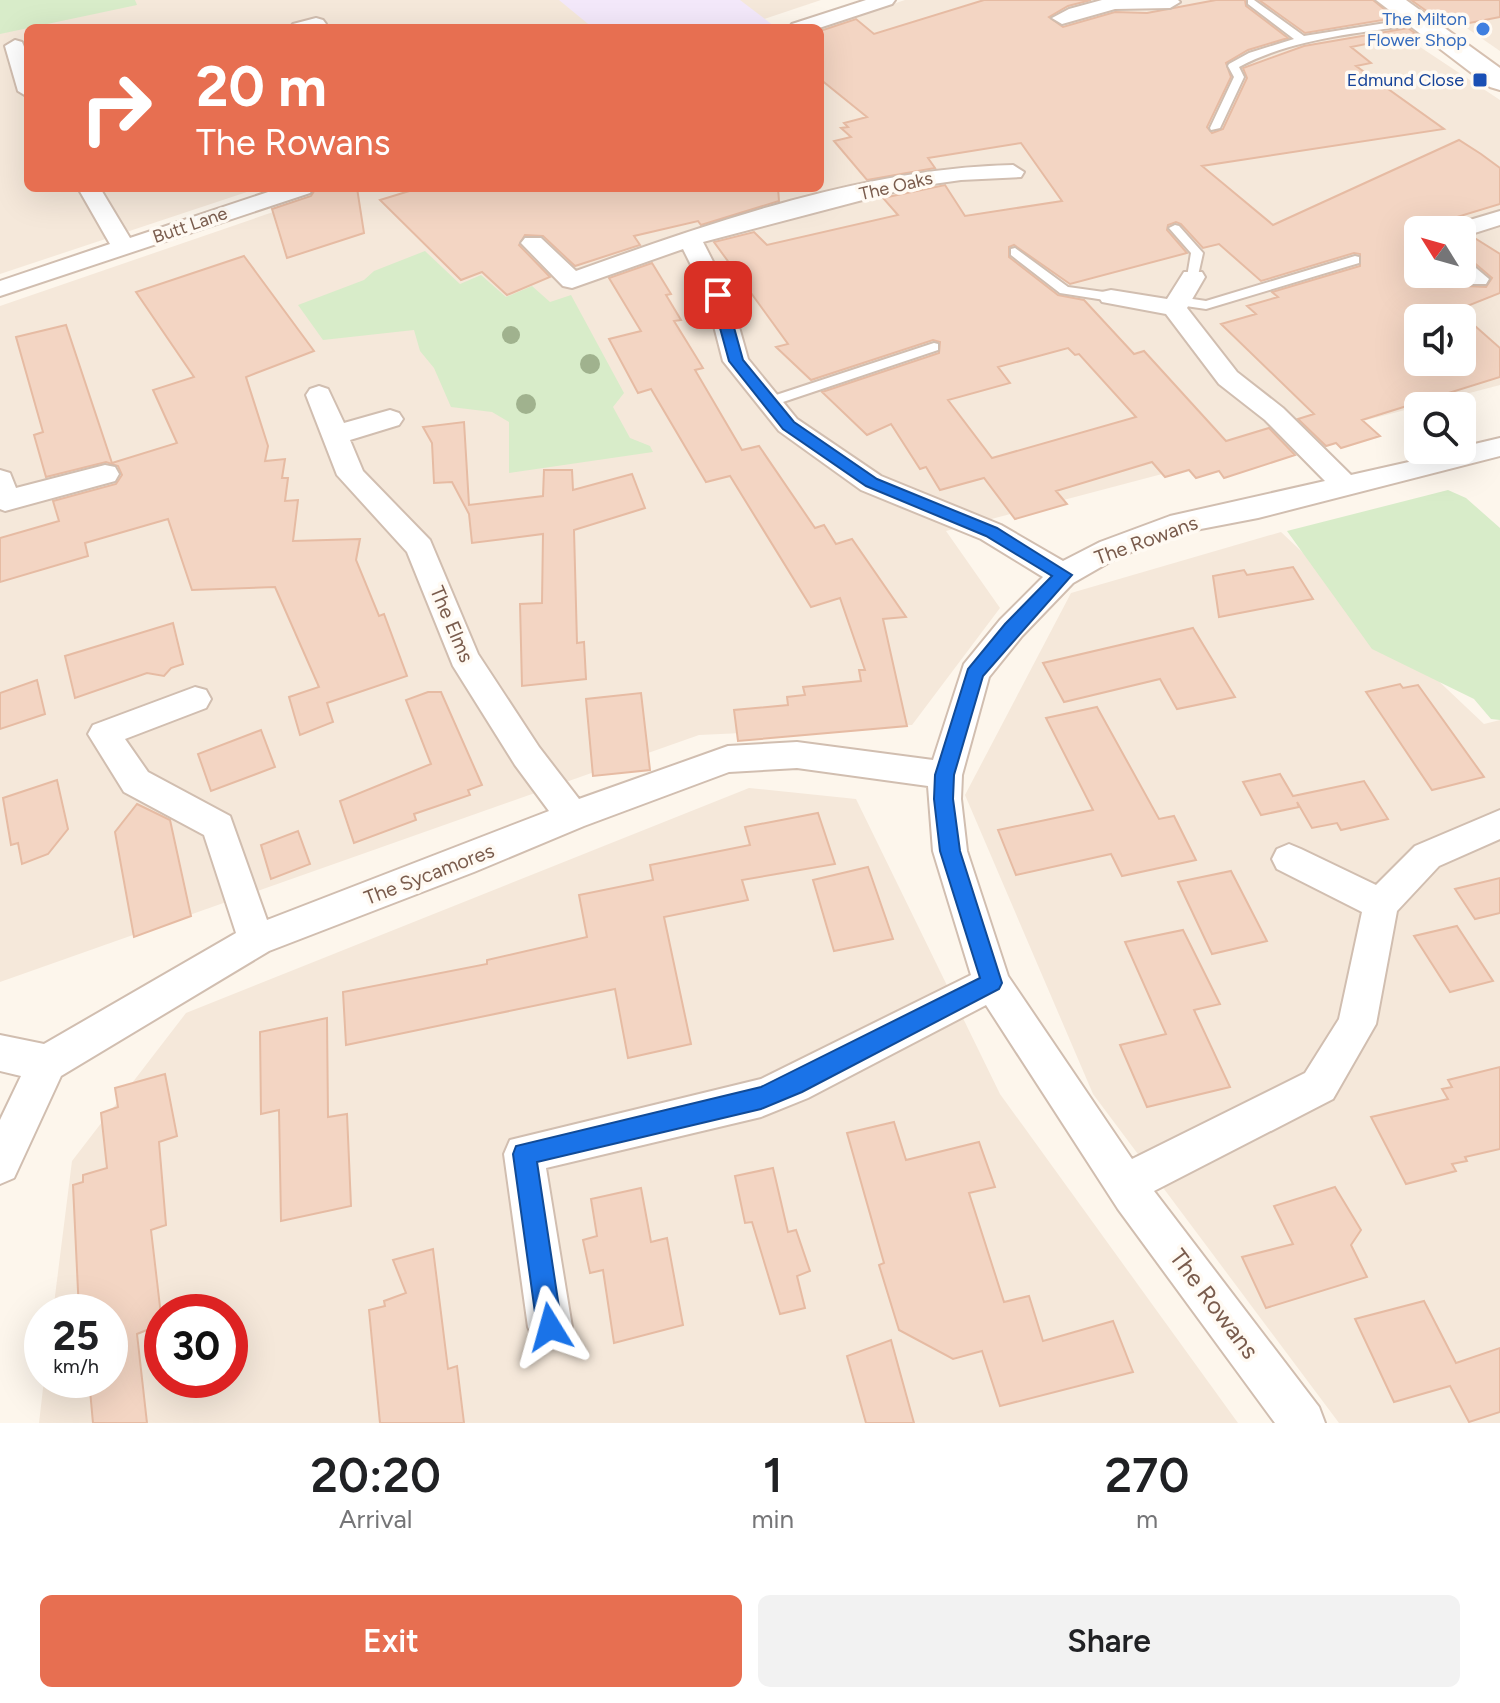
<!DOCTYPE html>
<style>
:root{--surface:#fff;--page:#f2f2f2;--text:#202124;--muted:#757577;--accent:#e76f51}
body{margin:0;font-family:Figtree,sans-serif;background:var(--page);color:var(--text);height:100vh;display:flex;flex-direction:column;font-size:30px;white-space:nowrap}
*{box-sizing:border-box;margin:0}
p{font-size:26px;color:var(--muted)}
.icon{flex:none;width:44px;height:44px;fill:none;stroke:currentColor;stroke-width:2;stroke-linecap:round;stroke-linejoin:round}
.map{position:relative;height:1423px;overflow:hidden}
.panel{display:flex;flex-direction:column;background:var(--surface);flex:1}
.panel>*{flex:none}
.banner{position:absolute;left:24px;top:24px;width:800px;height:168px;border-radius:12px;box-shadow:0 8px 32px #0002;background:#e76f51;color:#fff;overflow:hidden}
.needle{width:52px;rotate:307deg}
.controls{position:absolute;left:1404px;top:216px;display:grid;gap:16px}
.controls a{display:grid;place-items:center;width:72px;height:72px;border-radius:12px;background:var(--surface);box-shadow:0 8px 32px #0002;font-size:40px}
.speed{position:absolute;left:24px;top:1294px;display:flex;gap:16px;font-size:40px;font-weight:700;text-align:center}
.speed>*{display:grid;place-content:center;width:104px;height:104px;border-radius:50%;background:var(--surface);box-shadow:0 8px 32px #0002;line-height:1}
.speed small{font-size:20px;font-weight:400}
.speed .limit{border:12px solid #d22;background:#fff;color:#111}
.pin{position:absolute;display:grid;place-items:center;width:68px;height:68px;color:#fff;margin:-34px;border-radius:16px;box-shadow:0 4px 12px #0006}
.me{position:absolute;width:88px;margin:-44px;rotate:352deg;stroke-linejoin:round;filter:drop-shadow(0 0 6px #0008)}
.turn{display:flex;align-items:center;gap:28px;height:168px;padding:0 40px;font-size:36px}
.turn .icon{width:104px;height:104px;stroke-width:2.5}
.turn b{display:block;font-size:56px;line-height:68px}
.eta{display:flex;justify-content:space-evenly;align-items:center;height:136px;text-align:center}
.eta b{font-size:48px;font-weight:600;line-height:56px}
.primary-button{display:flex;gap:16px;margin-top:auto;padding:16px 40px}
.primary-button a{flex:1;height:92px;border-radius:12px;background:var(--accent);color:#fff;font-size:32px;font-weight:600;line-height:92px;text-align:center}
.primary-button a+a{background:var(--page);color:var(--text)}
.map>svg:first-child{display:block}
.residential{fill:#f5e8da;fill-rule:evenodd}
.education{fill:#f3e8fa}
.green{fill:#d8ecc9}
.building{fill:#f3d5c3;stroke:#e6bba3;stroke-width:2;fill-rule:evenodd}
.lines{fill:none;stroke-linecap:round;stroke-linejoin:round}
.lane-casing{stroke:#d1beb0;stroke-width:4}
.street-casing{stroke:#d1beb0;stroke-width:4}
.secondary-casing{stroke:#d6c0b0;stroke-width:4}
.lane{fill:#fff;fill-rule:evenodd}
.street{fill:#fff;fill-rule:evenodd}
.secondary{fill:#fff;fill-rule:evenodd}
.tree{fill:#a0b28e}
.route{fill:#1a73e8;stroke:#114b97;stroke-width:2}
.shop-dot{fill:#3f7fe0;stroke:#fffaf3;stroke-width:3}
.transit-dot{fill:#1a4fb4;stroke:#fffaf3;stroke-width:3}
.labels{text-anchor:middle;stroke-width:7;stroke-linejoin:round;paint-order:stroke}
.far-shop-label{font-size:18px;fill:#366cbe;stroke:#fffaf3;text-anchor:end}
.far-transit-label{font-size:18px;fill:#164399;stroke:#fffaf3;text-anchor:end}
.far-street-label{font-size:18px;fill:#7a5c4d;stroke:#fffaf3}
.street-label{font-size:20px;fill:#7a5c4d;stroke:#fffaf3}
.near-street-label{font-size:24px;fill:#7a5c4d;stroke:#fffaf3}
</style>
<div class="map">
<svg width="1500" height="1423" viewBox="0 0 1500 1423">
<rect width="100%" height="100%" fill="#fdf6ec"/>
<g class="residential">
<path d="M0 0H821L737 28H28V188H259L0 274Z"/>
<path d="M905 0H1374L1405 37 1500 100V385L946 531 1000 608 912 725 699 735 0 982V306L343 188H820V28ZM1418 230H1462V274H1418ZM1418 318H1462V362H1418Z"/>
<path d="M1426 0H1500V51Z"/>
<path d="M1281 532 1484 724 1500 720V1423H1339L1093 1094 965 795 1071 593Z"/>
<path d="M749 788 856 799 1000 1094 1238 1423H39L44 1380H110V1312H53L72 1161 186 1013ZM162 1312H230V1380H162Z"/>
</g>
<path class="education" d="M559 0H740L774 26 593 28Z"/>
<g class="green">
<path d="M0 0H135L137 5 0 34Z"/>
<path d="M425 251 460 284 481 275 506 297 532 286 550 302 571 295 624 393 613 407 630 438 650 446 653 452 509 473V422L492 412 451 407 434 368 420 351 414 330 323 340 298 305 364 280 374 271Z"/>
<path d="M1448 490 1466 498 1500 528V720L1491 719 1474 699 1372 649 1287 531Z"/>
</g>
<g class="building">
<path d="M984 0H1091L1068 6 1049 17 1063 27 1115 12 1147 13 1216 0H1245L1246 6 1288 38 1248 50 1226 63 1231 77 1207 127 1212 133 1223 129 1247 78 1243 68 1304 46 1408 28 1416 34 1351 47 1371 63 1356 66 1444 129 1202 166 1273 225 1459 140 1481 154 1500 168V204L1447 220 1452 223 1446 230H1418V274H1452L1466 286 1486 287 1492 278 1472 261 1462 258V240L1473 237 1500 254V293L1457 310 1500 348V377L1362 420 1380 436 1341 448 1336 443 1326 446 1298 419 1314 414 1221 324 1256 314 1247 306 1278 297 1272 292 1360 266V254L1354 253 1261 281 1219 244 1203 248 1181 224 1176 222 1168 225 1167 230 1187 253 1070 284 1014 245 1009 247V257L1058 295 1084 300 1134 354 1144 351 1226 441 1269 428 1295 455 1224 478 1219 471 1196 478 1189 470 1165 477 1152 462 1056 491 1067 504 1015 519 984 478 940 490 926 467 920 469 891 424 867 435 822 392 939 353 940 342 933 340 811 380 776 347 788 344 714 242 754 232 767 245 898 215 883 198 945 185 965 216 1062 201 1021 143 928 158 935 168 867 180 834 141 851 137 841 128 848 127 844 123 867 117 820 79V31L856 19 874 34ZM1418 318H1462V362H1418ZM1068 348 1075 355 1079 354 1136 417 992 458 948 400 1010 383 998 367Z"/>
<path d="M1259 0H1373L1395 18 1305 33Z"/>
<path d="M1411 0H1500V17L1449 27Z"/>
<path d="M316 188H357L364 233 287 258 272 209 311 196Z"/>
<path d="M419 188H778L779 201 701 225 698 221 634 236 640 245 575 266 543 236 525 235 519 245 550 277 507 295 482 272 461 280 380 200Z"/>
<path d="M244 256 314 351 246 377 268 446 265 461 285 459 282 478H288L285 501 298 500 293 541 360 539 356 560 379 616 384 614 407 676 327 703 333 722 300 735 289 697 319 687 275 587 192 590 168 519 85 543 88 556 0 582V538L59 521 53 501 116 484 122 475 118 466 106 462 46 477 34 435 43 432 16 337 66 325 112 463 177 443 153 390 194 377 136 292Z"/>
<path d="M652 263 671 294 666 295 681 320 674 321 703 368 695 370 742 450 759 446 815 528 824 525 836 544 852 539 906 617 883 619 907 726 738 741 734 710 788 705 787 697 805 695 803 687 861 681 859 670H865L840 598 811 607 730 476 706 482 651 389 638 393 609 339 641 331 609 278Z"/>
<path d="M464 422 469 505 543 496 544 470H572L573 490 632 474 645 508 574 530 577 643 584 642 586 679 522 686 520 604 542 603 543 534 472 543 469 514 452 482 434 483 432 443 423 427Z"/>
<path d="M1293 567 1313 599 1219 617 1213 576 1244 570 1247 575Z"/>
<path d="M173 623 183 664 171 668 164 676 147 673 75 698 65 656Z"/>
<path d="M1193 628 1235 697 1177 709 1160 679 1064 702 1043 663Z"/>
<path d="M37 680 45 714 0 729V693Z"/>
<path d="M1400 684 1403 688 1418 685 1484 777 1432 790 1366 692Z"/>
<path d="M428 692H441L482 785 468 790 470 795 414 814 416 820 354 843 340 801 431 764 406 700Z"/>
<path d="M641 693 650 770 593 776 586 699Z"/>
<path d="M1097 707 1159 819 1174 816 1196 860 1122 876 1111 854 1016 875 998 830 1093 810 1046 718Z"/>
<path d="M261 730 275 767 211 791 198 754Z"/>
<path d="M1280 774 1293 796 1364 781 1388 819 1341 830 1337 823 1312 828 1297 802 1299 807 1261 815 1243 782Z"/>
<path d="M57 780 68 829 48 854 22 864 18 843 11 845 3 798Z"/>
<path d="M137 804 170 820 191 916 134 937 115 832Z"/>
<path d="M818 813 835 864 742 880 748 900 664 917 691 1044 628 1058 615 989 346 1045 343 992 487 964V960L587 937 579 895 653 880 650 865 750 845 745 827Z"/>
<path d="M298 831 310 864 271 879 261 845Z"/>
<path d="M868 867 893 939 834 951 813 880Z"/>
<path d="M1231 871 1267 941 1212 954 1178 882Z"/>
<path d="M1500 878V913L1475 919 1455 889Z"/>
<path d="M1457 926 1493 981 1450 992 1414 936Z"/>
<path d="M1183 930 1220 1004 1194 1010 1230 1087 1147 1107 1120 1045 1166 1034 1125 942Z"/>
<path d="M327 1018 328 1117 347 1114 351 1206 281 1221 279 1110 261 1114 260 1032Z"/>
<path d="M1500 1067V1149L1465 1157 1467 1161 1452 1164 1456 1171 1406 1184 1371 1117 1448 1099 1442 1089 1452 1087 1448 1080Z"/>
<path d="M165 1074 177 1136 159 1142 166 1225 151 1230 162 1324 137 1334 147 1423H93L90 1390 110 1382V1312H79L73 1185 83 1182V1175L107 1168 101 1113 118 1107 115 1088Z"/>
<path d="M894 1122 906 1160 979 1142 995 1187 969 1193 1004 1302 1029 1296 1043 1341 1113 1321 1133 1372 1000 1406 982 1351 953 1359 899 1330 879 1265 884 1263 847 1133Z"/>
<path d="M773 1168 788 1232 796 1230 810 1271 797 1276 805 1308 780 1314 752 1222 745 1223 735 1176Z"/>
<path d="M1335 1187 1361 1230 1351 1245 1367 1277 1266 1308 1242 1257 1293 1244 1274 1206Z"/>
<path d="M641 1188 651 1242 667 1238 683 1325 614 1343 603 1270 590 1273 583 1240 597 1236 591 1199Z"/>
<path d="M433 1249 448 1369 457 1366 464 1423H380L369 1310 385 1306 384 1301 406 1293 393 1260Z"/>
<path d="M1424 1301 1456 1363 1500 1348V1412L1469 1422 1450 1386 1394 1402 1355 1319Z"/>
<path d="M891 1340 914 1423H866L847 1356Z"/>
</g>
<g class="lines">
<defs>
<g id="lane">
<path d="M1248 0H1254L1304 36 1417 18 1422 21 1417 24C1355 34 1294 38 1239 67L1244 77 1220 128 1211 130 1210 128 1234 77 1228 66 1229 64 1249 53 1294 39 1248 4Z"/>
<path d="M1175 225 1179 226 1203 253 1197 280 1193 281 1187 277 1191 253 1169 228Z"/>
<path d="M1015 248 1068 287 1111 293 1117 297 1111 301 1060 293 1011 255V249Z"/>
<path d="M1355 256 1359 257V263L1206 309 1179 305 1173 301 1179 297 1206 301Z"/>
<path d="M934 343 938 344V350L774 405 769 406 762 402 764 399Z"/>
</g>
<g id="street">
<path d="M866 0H895L892 4 819 28H789L792 24Z"/>
<path d="M1102 0H1178L1180 2 1170 8 1115 9 1062 24 1052 18 1069 9Z"/>
<path d="M316 18 323 20 326 24 323 28H290L293 24Z"/>
<path d="M15 40 22 42 28 56V97L18 91 5 46Z"/>
<path d="M1013 165 1024 172 1021 177 961 180 912 187 703 242 730 295 748 359 797 419 881 476 1001 525 1063 561 1100 542 1170 516 1325 481 1265 420 1219 384 1166 314 1102 302 1099 297 1102 292 1111 290 1167 299 1184 272H1202L1205 277 1187 308 1237 372 1283 408 1351 475 1462 450V447L1500 438V456L1258 518 1185 532 1120 556 1073 583 1022 636 989 677 962 775 961 799 967 851 1008 976 1132 1159 1305 1073 1339 1019 1362 912 1277 869 1272 859 1277 849 1289 844 1301 849 1376 885 1415 846 1500 810V839L1439 866 1397 911 1376 1024 1333 1099 1154 1191 1319 1407 1325 1423H1275L1118 1209 986 1005 808 1098 761 1117 546 1168 572 1327 565 1342 550 1349 535 1342 528 1327 504 1154 510 1140 761 1079 971 975 933 851 928 786 797 768 729 772 584 826 474 872 269 951 61 1076 14 1178 0 1184V1120L21 1076 0 1071V1035L44 1044 236 933 204 835 124 792 88 734 93 725 195 687 206 690 211 699 206 708 125 739 148 772 230 816 267 920 549 811 515 765 453 666 407 552 337 475 306 395 310 389 319 386 328 389 344 423 390 410 399 413 403 419 399 425 350 440 363 471 430 540 478 654 539 747 579 799 728 746 797 742 933 760 964 664 1000 620 1043 577 981 539 861 490 779 431 723 361 706 295 683 249 572 288 563 286 521 243 525 238H541L576 271C713 222 866 168 1013 165Z"/>
<path d="M78 188H100L130 238 280 188H313L310 193 0 296V281L110 244Z"/>
<path d="M1500 211V225L1462 237V230H1449L1453 225Z"/>
<path d="M1462 261 1470 263 1489 279 1486 284H1468L1455 274H1462Z"/>
<path d="M105 465 115 467 119 474 115 481 5 511 0 509V470L10 473 16 488Z"/>
</g>
<path id="secondary" d="M1376 0H1406L1500 68V90L1490 87Z"/>
</defs>
<use href="#lane" class="lane-casing"/>
<use href="#street" class="street-casing"/>
<use href="#secondary" class="secondary-casing"/>
<use href="#lane" class="lane"/>
<use href="#street" class="street"/>
<use href="#secondary" class="secondary"/>
</g>
<g class="tree">
<circle cx="511" cy="335" r="9"/>
<circle cx="590" cy="364" r="10"/>
<circle cx="526" cy="404" r="10"/>
</g>
<path class="route" d="M718 291 725 295 743 360 794 422 877 479 997 528 1072 575 983 676 954 775 953 799 960 851 1002 983 999 989 802 1092 761 1109 537 1162 562 1327 558 1335 550 1339 541 1335 537 1327 513 1154 516 1146 761 1087 980 978 940 851 934 799 935 775 968 669 1005 624 1052 576 986 536 866 486 783 429 729 361 711 295Z"/>
<circle class="shop-dot" cx="1483" cy="29" r="8"/>
<rect class="transit-dot" x="1472" y="72" width="16" height="16" rx="4"/>
<g class="labels">
<g class="far-shop-label">
<text x="1467" y="25">The Milton<tspan x="1467" dy="21">Flower Shop</tspan></text>
</g>
<g class="far-transit-label">
<text x="1464" y="86">Edmund Close</text>
</g>
<g class="far-street-label">
<text transform="translate(896 186) rotate(-13)" y="6">The Oaks</text>
<text transform="translate(190 225) rotate(-19)" y="6">Butt Lane</text>
</g>
<g class="street-label">
<text transform="translate(1146 540) rotate(-20)" y="7">The Rowans</text>
<text transform="translate(452 624) rotate(67)" y="7">The Elms</text>
<text transform="translate(429 874) rotate(-21)" y="7">The Sycamores</text>
</g>
<g class="near-street-label">
<text transform="translate(1214 1304) rotate(53)" y="8">The Rowans</text>
</g>
</g>
</svg>
<div class="controls">
<a><svg class="needle" viewBox="-14 -14 28 28"><path d="M0-13l5 13h-10z" fill="#e53935"/><path d="M0 13l5-13h-10z" fill="#757577"/></svg></a>
<a><svg class="icon" aria-label="sound" viewBox="0 0 24 24"><path d="M4 9h4l5-4v14l-5-4H4zM17 9q2 3 0 6"/></svg></a>
<a><svg class="icon" aria-label="search" viewBox="0 0 24 24"><circle cx="10" cy="10" r="6"/><path d="M15 15l6 6"/></svg></a>
</div>
<div class="speed"><div>25<small>km/h</small></div><div class="limit">30</div></div>
<div class="pin" style="left:718px;top:295px;background:#d93025"><svg class="icon" aria-label="arrive" viewBox="0 0 24 24"><path d="M6 21V4h12l-3 4 3 4H6"/></svg></div>
<svg class="me" style="left:550px;top:1327px" viewBox="-20 -20 40 40"><path d="M0-17L14 15 0 8-14 15z" fill="#1a73e8" stroke="#fff" stroke-width="4"/></svg>
<div class="banner">
<div class="turn"><svg class="icon" aria-label="right" viewBox="0 0 24 24"><path d="M7 20v-9h11M14 6l5 5-5 5"/></svg><div><b>20 m</b>The Rowans</div></div>
</div>
</div>
<section class="panel">
<div class="eta">
<div><b>20:20</b><p>Arrival</p></div>
<div><b>1</b><p>min</p></div>
<div><b>270</b><p>m</p></div>
</div>
<div class="primary-button"><a>Exit</a><a>Share</a></div>
</section>
